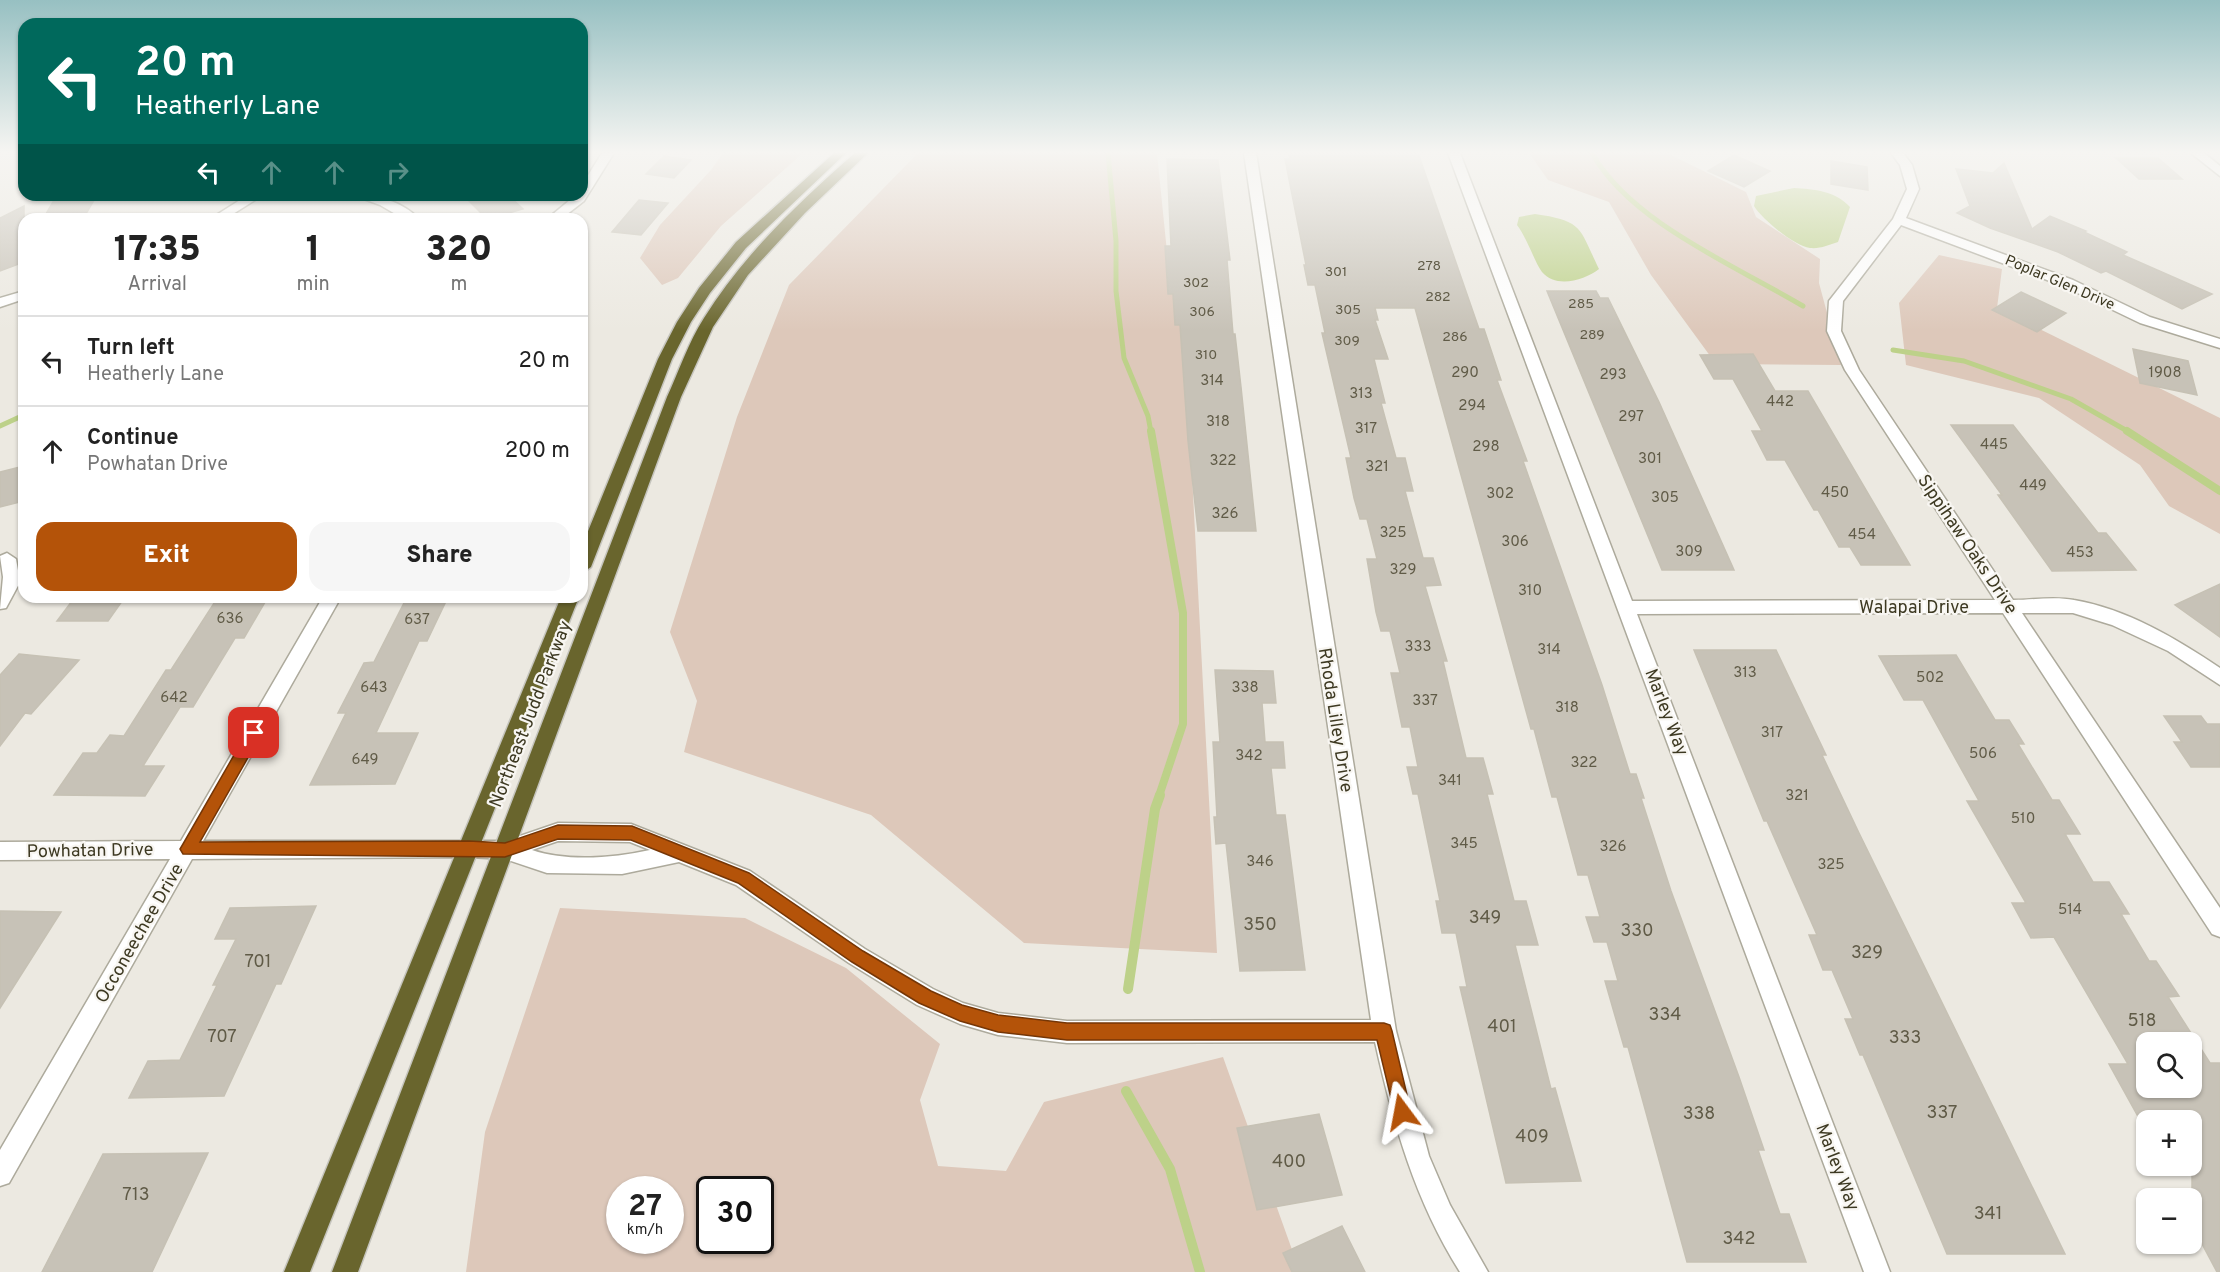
<!DOCTYPE html>
<meta charset="utf-8">
<style>
:root{--surface:#fff;--page:#f6f6f6;--text:#222;--muted:#767676;--line:#e0e0e0;--accent:#b45309}
body{margin:0;font-family:Overpass,sans-serif;background:var(--page);color:var(--text);height:100vh;display:flex;flex-direction:column;font-size:22px;white-space:nowrap}
*{box-sizing:border-box;margin:0}
p{font-size:20px;color:var(--muted)}
.icon{flex:none;width:33px;height:33px;fill:none;stroke:currentColor;stroke-width:2;stroke-linecap:round;stroke-linejoin:round}
.map{position:relative;flex:1;overflow:hidden}
.panel{position:absolute;left:18px;top:213px;width:570px;height:390px;display:flex;flex-direction:column;background:var(--surface);border-radius:18px;box-shadow:0 2px 4px #0004}
.panel>*{flex:none}
.guide{position:absolute;left:18px;top:18px;width:570px;height:183px;border-radius:18px;box-shadow:0 2px 4px #0004;background:#00695c;color:#fff;overflow:hidden}
.buttons{position:absolute;left:2136px;top:1032px;display:grid;gap:12px}
.buttons a{display:grid;place-items:center;width:66px;height:66px;border-radius:12px;background:var(--surface);box-shadow:0 2px 4px #0004;font-size:30px}
.speed{position:absolute;left:606px;top:1176px;display:flex;gap:12px;font-size:30px;font-weight:700;text-align:center}
.speed>*{display:grid;place-content:center;width:78px;height:78px;border-radius:50%;background:var(--surface);box-shadow:0 2px 4px #0004;line-height:1}
.speed small{font-size:15px;font-weight:400}
.speed .limit{border:3px solid #111;border-radius:9px;background:#fff;color:#111}
.pin{position:absolute;display:grid;place-items:center;width:51px;height:51px;color:#fff;margin:-26px;border-radius:12px;box-shadow:0 3px 9px #0006}
.me{position:absolute;width:66px;margin:-33px;rotate:347deg;stroke-linejoin:round;filter:drop-shadow(0 0 4px #0008)}
.turn{display:flex;align-items:center;gap:21px;height:126px;padding:0 18px;font-size:27px}
.turn .icon{width:78px;height:78px;stroke-width:2.5}
.turn b{display:block;font-size:42px;line-height:51px}
.lanes{display:flex;align-items:center;height:57px;padding:0 18px;background:#0003;justify-content:center;gap:30px;direction:ltr}
.lanes .off{opacity:.35}
.eta{display:flex;justify-content:space-evenly;align-items:center;height:102px;text-align:center}
.eta b{font-size:36px;font-weight:800;line-height:42px}
.primary-button{display:flex;gap:12px;margin-top:auto;padding:12px 18px}
.primary-button a{flex:1;height:69px;border-radius:18px;background:var(--accent);color:#fff;font-size:24px;font-weight:800;line-height:69px;text-align:center}
.primary-button a+a{background:var(--page);color:var(--text)}
ul{padding:0;list-style:none}
li{display:flex;align-items:center;gap:18px;height:90px;padding:0 18px;border-top:2px solid var(--line)}
li div{flex:1}
li b{display:block;font-size:22px}
li em{font-style:normal}
.map>svg:first-child{display:block}
.green{fill:#ddc8ba;fill-rule:evenodd}
.water{fill:#bdd189}
.lines{fill:none;stroke-linecap:round;stroke-linejoin:round}
.stream-far2{stroke:#bdd189;stroke-width:5}
.stream-far1{stroke:#bdd189;stroke-width:8}
.stream{stroke:#bdd189;stroke-width:10}
.building{fill:#c7c2b7;stroke:#c6c1b4;stroke-width:1.5;fill-rule:evenodd}
.minor-casing{stroke:#adaa9c;stroke-width:3}
.highway-casing{stroke:#c5c4bd;stroke-width:3}
.minor{fill:#fff;fill-rule:evenodd}
.highway{fill:#69652d;fill-rule:evenodd}
.route{fill:#b45309;stroke:#753606;stroke-width:1.5}
.labels{text-anchor:middle;stroke-width:4.5;stroke-linejoin:round;paint-order:stroke}
.far-number-label{font-size:14px;fill:#605b47}
.far-street-label{font-size:15px;fill:#3d3922;stroke:#f8f6f2}
.number-label{font-size:15px;fill:#605b47}
.street-label{font-size:18px;fill:#3d3922;stroke:#f8f6f2}
.near-number-label{font-size:18px;fill:#605b47}
</style>
<div class="map">
<svg width="2220" height="1272" viewBox="0 0 2220 1272">
<rect width="100%" height="100%" fill="#ece9e1"/>
<g class="green">
<path d="M723 153H803L721 226 678 278 662 285 640 258 660 225 711 170Z"/>
<path d="M918 153H1157L1168 262 1184 322 1217 953 1024 943 871 815 684 752 697 701 670 632 737 417 789 285Z"/>
<path d="M1529 153H1667L1746 192 1756 217 1820 259 1819 283 1841 365 1716 364 1651 275 1609 202 1548 180Z"/>
<path d="M1939 255 2002 269 1997 308 2220 418V534L2169 506 2140 465 2039 398 1906 365 1899 303Z"/>
<path d="M560 908 745 918 846 968 940 1044 920 1100 938 1166 1006 1171 1044 1102 1223 1057 1300 1272H466L485 1132ZM620 1190H670V1240H620ZM710 1190H760V1240H710Z"/>
</g>
<g class="water">
<path d="M1794 188C1814 189 1836 191 1850 207L1838 242C1829 245 1820 249 1810 248 1794 246 1762 219 1754 206L1756 196Z"/>
<path d="M1535 214C1584 221 1579 228 1599 269 1585 280 1556 289 1542 272 1534 261 1528 240 1517 225L1519 217Z"/>
</g>
<g class="lines">
<g class="stream-far2">
<path d="M1108 153 1116 241V291L1124 358 1148 416 1151 432"/>
<path d="M1592 153C1630 222 1736 266 1803 306"/>
<path d="M1893 350 1964 361 2071 399 2129 432"/>
<path d="M0 426 24 415"/>
</g>
<g class="stream-far1">
<path d="M1151 431 1183 613V724L1159 796"/>
<path d="M2127 431 2220 491"/>
</g>
<g class="stream">
<path d="M1128 989 1155 809 1160 795"/>
<path d="M1126 1091 1170 1169 1200 1272"/>
</g>
</g>
<g class="building">
<path d="M1288 153H1418L1479 329H1484L1501 380H1497L1527 461H1523L1602 685 1630 774H1636L1644 798H1641L1671 891 1739 1077 1764 1150H1758L1780 1214H1789L1806 1262H1687L1628 1047H1624L1605 981H1618L1607 942H1594L1586 917H1600L1588 875H1578L1557 797H1552L1534 729H1531L1415 308H1375L1378 320H1375L1388 359H1374L1385 403H1381L1396 458H1405L1413 491H1405L1423 558H1433L1441 585 1425 586 1447 661H1443L1466 758H1483L1493 794H1487L1514 901H1526L1538 945H1515L1551 1089 1555 1088 1581 1181 1506 1183 1460 987H1467L1456 933H1442L1436 901H1440L1418 794H1413L1407 767H1418L1410 727H1402L1391 673H1400L1390 631H1381L1376 612 1367 559H1377L1367 519H1360L1354 498 1346 458H1351L1322 333H1325L1315 285H1308L1304 265H1306L1285 159H1290Z"/>
<path d="M1734 155 1770 171 1744 187 1708 171Z"/>
<path d="M664 156 691 160 674 178 646 174Z"/>
<path d="M2116 158H2158L2182 179H2139Z"/>
<path d="M1167 159 1218 160 1230 260H1227L1233 334H1235L1241 387 1256 531H1198L1188 441 1180 325H1175L1173 294H1168L1165 246H1171Z"/>
<path d="M1831 161 1867 167 1868 190 1831 184Z"/>
<path d="M2004 163 2032 229 2050 216 2086 231 2084 232 2127 252 2123 255 2212 294 2182 309 2106 271 2101 273 2058 252 1990 228 1957 213 1970 206 1956 169 1993 173Z"/>
<path d="M57 195H97L83 219H43Z"/>
<path d="M463 195H508L523 209 487 219Z"/>
<path d="M639 200 668 203 641 235 612 232Z"/>
<path d="M24 206V262L0 271V218Z"/>
<path d="M1547 291H1596L1600 298H1608L1659 402 1734 570H1662Z"/>
<path d="M2021 292 2066 313 2037 332 1992 310Z"/>
<path d="M2133 349 2188 361 2197 395 2140 383Z"/>
<path d="M1753 354 1775 391H1808L1910 565H1861L1850 547H1839L1818 510H1814L1785 460H1767L1752 431H1762L1733 379H1714L1700 355Z"/>
<path d="M1951 425H2013L2098 533H2106L2136 570 2052 571 1998 495H2002Z"/>
<path d="M24 466V501L0 507V472Z"/>
<path d="M2220 584V637L2175 605Z"/>
<path d="M75 597H125L108 621H57Z"/>
<path d="M218 597H268L244 638H235L193 707H180L143 766H164L145 796 54 795 83 753H97L110 735 124 736 166 670H171Z"/>
<path d="M407 597H448L427 641H419L376 733H418L395 784 310 785 346 713H338L364 663 374 662Z"/>
<path d="M1694 650H1776L1826 755H1822L1859 833 2065 1254H1947L1863 1055H1860L1845 1019H1853L1832 970H1823L1809 935H1817L1767 821H1764Z"/>
<path d="M19 654 79 660 31 714 25 713 0 746V675Z"/>
<path d="M1956 655 1995 720H2009L2024 744H2018L2052 800H2059L2080 834H2065L2093 882H2109L2129 914H2121L2149 961H2156L2179 996 2168 997 2210 1063H2220V1272H2217L2192 1225V1120H2146V1131L2109 1064H2128L2054 937 2031 938 2012 903H2026L1967 801H1979L1923 700H1904L1879 656ZM2146 1042H2192V1088H2146Z"/>
<path d="M1215 670 1273 671 1276 703H1262L1265 742H1283L1285 768H1271L1276 815H1285L1305 970 1240 971 1226 843 1216 844 1214 817H1217L1213 742H1220Z"/>
<path d="M2164 716H2201L2207 724H2220V767H2191L2174 742H2182Z"/>
<path d="M316 906 281 984H276L224 1096 129 1098 148 1061 180 1060 217 985H213L236 939H215L230 908Z"/>
<path d="M0 911 61 912 0 1008Z"/>
<path d="M1319 1114 1342 1195 1257 1210 1237 1128Z"/>
<path d="M208 1153 152 1272H42L103 1154Z"/>
<path d="M1342 1226 1365 1272H1292L1283 1253Z"/>
</g>
<g class="lines">
<defs>
<g id="minor">
<path d="M602 153H614L584 201 561 219H547L576 195H582V185Z"/>
<path d="M1244 153H1256L1396 1031 1429 1156 1450 1205 1488 1272H1460C1415 1201 1393 1123 1375 1042L1067 1043 998 1035 960 1024 917 1005 849 963 736 885 679 862 622 874 547 873 505 859 469 857 192 859 9 1183 0 1186V1150L170 859 0 860V842L181 841 323 597H341L203 841H505L558 823 631 824 750 871 865 949 933 989 963 1003 998 1013 1067 1021 1371 1020ZM558 841 630 842 650 850C614 858 567 862 532 850Z"/>
<path d="M1448 153H1460L1632 601 1995 600 1845 370 1827 331 1829 301 1893 219 1907 189 1900 165 1891 153H1903L1912 165 1919 189 1906 218 2073 280 2150 317 2220 339V348L2140 323 2063 286 1901 225 1843 301 1841 331 1859 370 2013 600C2032 600 2055 596 2074 600 2127 609 2177 639 2220 668V685L2168 651 2112 625 2073 613H2022L2220 908V937L2212 934 2003 613 1637 614 1890 1272H1864Z"/>
<path d="M2191 153H2204L2220 166V176Z"/>
<path d="M248 195H263L225 219H210Z"/>
<path d="M353 195C377 195 402 201 419 219H404L380 205Z"/>
<path d="M24 291V299L0 307V298Z"/>
<path d="M7 553 16 559 20 582 6 608 0 609 3 577 0 556Z"/>
</g>
<g id="highway">
<path d="M834 153H846L746 248 710 293 691 322 672 359 591 567 582 573V546L658 359 677 322 699 288 736 242Z"/>
<path d="M855 153H868L805 213 748 275 713 327 681 397 358 1272H332L667 397C679 371 688 343 704 318 744 254 799 202 855 153Z"/>
<path d="M561 597H579L310 1272H284Z"/>
</g>
</defs>
<use href="#minor" class="minor-casing"/>
<use href="#highway" class="highway-casing"/>
<use href="#minor" class="minor"/>
<use href="#highway" class="highway"/>
</g>
<linearGradient id="sky" x2="0" y2="1"><stop stop-color="#97c0c2"/><stop offset="0.46" stop-color="#f6f5f2"/><stop offset="1" stop-color="#f6f5f2" stop-opacity="0"/></linearGradient>
<rect width="2220" height="331" fill="url(#sky)"/>
<path class="route" d="M254 727 262 733 200 842 469 841 505 843 558 825 632 826 749 873 863 951 931 991 962 1005 998 1015 1067 1023H1384L1390 1025 1392 1031 1411 1112 1409 1119 1402 1121 1396 1119 1377 1040H1067L998 1032 960 1021 919 1003 852 962 738 883 631 840 558 839 505 857 183 854 180 849 183 844 249 729Z"/>
<g class="labels">
<g class="far-number-label">
<text x="1429" y="270">278</text>
<text x="1336" y="276">301</text>
<text x="1196" y="287">302</text>
<text x="1438" y="301">282</text>
<text x="1581" y="308">285</text>
<text x="1348" y="314">305</text>
<text x="1202" y="316">306</text>
<text x="1592" y="339">289</text>
<text x="1455" y="341">286</text>
<text x="1347" y="345">309</text>
<text x="1206" y="359">310</text>
</g>
<g class="far-street-label">
<text transform="translate(2060 282) rotate(23)" y="5">Poplar Glen Drive</text>
</g>
<g class="number-label">
<text x="1465" y="377">290</text>
<text x="2165" y="377">1908</text>
<text x="1613" y="379">293</text>
<text x="1212" y="385">314</text>
<text x="1361" y="398">313</text>
<text x="1780" y="406">442</text>
<text x="1472" y="410">294</text>
<text x="1631" y="421">297</text>
<text x="1218" y="426">318</text>
<text x="1366" y="433">317</text>
<text x="1994" y="449">445</text>
<text x="1486" y="451">298</text>
<text x="1650" y="463">301</text>
<text x="1223" y="465">322</text>
<text x="1377" y="471">321</text>
<text x="2033" y="490">449</text>
<text x="1835" y="497">450</text>
<text x="1500" y="498">302</text>
<text x="1665" y="502">305</text>
<text x="1225" y="518">326</text>
<text x="1393" y="537">325</text>
<text x="1862" y="539">454</text>
<text x="1515" y="546">306</text>
<text x="1689" y="556">309</text>
<text x="2080" y="557">453</text>
<text x="1403" y="574">329</text>
<text x="1530" y="595">310</text>
<text x="230" y="623">636</text>
<text x="417" y="624">637</text>
<text x="1418" y="651">333</text>
<text x="1549" y="654">314</text>
<text x="1745" y="677">313</text>
<text x="1930" y="682">502</text>
<text x="374" y="692">643</text>
<text x="1245" y="692">338</text>
<text x="174" y="702">642</text>
<text x="1425" y="705">337</text>
<text x="1567" y="712">318</text>
<text x="1772" y="737">317</text>
<text x="1983" y="758">506</text>
<text x="1249" y="760">342</text>
<text x="365" y="764">649</text>
<text x="1584" y="767">322</text>
<text x="1450" y="785">341</text>
<text x="1797" y="800">321</text>
<text x="2023" y="823">510</text>
<text x="1464" y="848">345</text>
<text x="1613" y="851">326</text>
<text x="1260" y="866">346</text>
<text x="1831" y="869">325</text>
<text x="2070" y="914">514</text>
</g>
<g class="street-label">
<text transform="translate(1968 544) rotate(56)" y="6">Sippihaw Oaks Drive</text>
<text x="1914" y="613">Walapai Drive</text>
<text transform="translate(1667 712) rotate(69)" y="6">Marley Way</text>
<text transform="translate(530 714) rotate(-69)" y="6">Northeast Judd Parkway</text>
<text transform="translate(1336 720) rotate(81)" y="6">Rhoda Lilley Drive</text>
<text transform="translate(90 850) rotate(-1)" y="6">Powhatan Drive</text>
<text transform="translate(139 933) rotate(-60)" y="6">Occoneechee Drive</text>
<text transform="translate(1838 1167) rotate(69)" y="6">Marley Way</text>
</g>
<g class="near-number-label">
<text x="1485" y="923">349</text>
<text x="1260" y="930">350</text>
<text x="1637" y="936">330</text>
<text x="1867" y="958">329</text>
<text x="258" y="967">701</text>
<text x="1665" y="1020">334</text>
<text x="2142" y="1026">518</text>
<text x="1502" y="1032">401</text>
<text x="222" y="1042">707</text>
<text x="1905" y="1043">333</text>
<text x="1942" y="1118">337</text>
<text x="1699" y="1119">338</text>
<text x="1532" y="1142">409</text>
<text x="1289" y="1167">400</text>
<text x="136" y="1200">713</text>
<text x="1988" y="1219">341</text>
<text x="1739" y="1244">342</text>
</g>
</g>
</svg>
<div class="buttons">
<a><svg class="icon" aria-label="search" viewBox="0 0 24 24"><circle cx="10" cy="10" r="6"/><path d="M15 15l6 6"/></svg></a>
<a>+</a>
<a>−</a>
</div>
<div class="speed"><div>27<small>km/h</small></div><div class="limit">30</div></div>
<div class="pin" style="left:254px;top:733px;background:#d93025"><svg class="icon" aria-label="arrive" viewBox="0 0 24 24"><path d="M6 21V4h12l-3 4 3 4H6"/></svg></div>
<svg class="me" style="left:1402px;top:1112px" viewBox="-20 -20 40 40"><path d="M0-17L14 15 0 8-14 15z" fill="#b45309" stroke="#fff" stroke-width="4"/></svg>
<div class="guide">
<div class="turn"><svg class="icon" aria-label="left" viewBox="0 0 24 24"><path d="M17 20v-9H6M10 6l-5 5 5 5"/></svg><div><b>20 m</b>Heatherly Lane</div></div>
<div class="lanes"><svg class="icon" aria-label="left" viewBox="0 0 24 24"><path d="M17 20v-9H6M10 6l-5 5 5 5"/></svg><svg class="icon off" aria-label="ahead" viewBox="0 0 24 24"><path d="M12 20V5M6 11l6-6 6 6"/></svg><svg class="icon off" aria-label="ahead" viewBox="0 0 24 24"><path d="M12 20V5M6 11l6-6 6 6"/></svg><svg class="icon off" aria-label="right" viewBox="0 0 24 24"><path d="M7 20v-9h11M14 6l5 5-5 5"/></svg></div>
</div>
<section class="panel">
<div class="eta">
<div><b>17:35</b><p>Arrival</p></div>
<div><b>1</b><p>min</p></div>
<div><b>320</b><p>m</p></div>
</div>
<ul>
<li><svg class="icon" aria-label="left" viewBox="0 0 24 24"><path d="M17 20v-9H6M10 6l-5 5 5 5"/></svg><div><b>Turn left</b><p>Heatherly Lane</p></div><em>20 m</em></li>
<li><svg class="icon" aria-label="ahead" viewBox="0 0 24 24"><path d="M12 20V5M6 11l6-6 6 6"/></svg><div><b>Continue</b><p>Powhatan Drive</p></div><em>200 m</em></li>
</ul>
<div class="primary-button"><a>Exit</a><a>Share</a></div>
</section>
</div>
